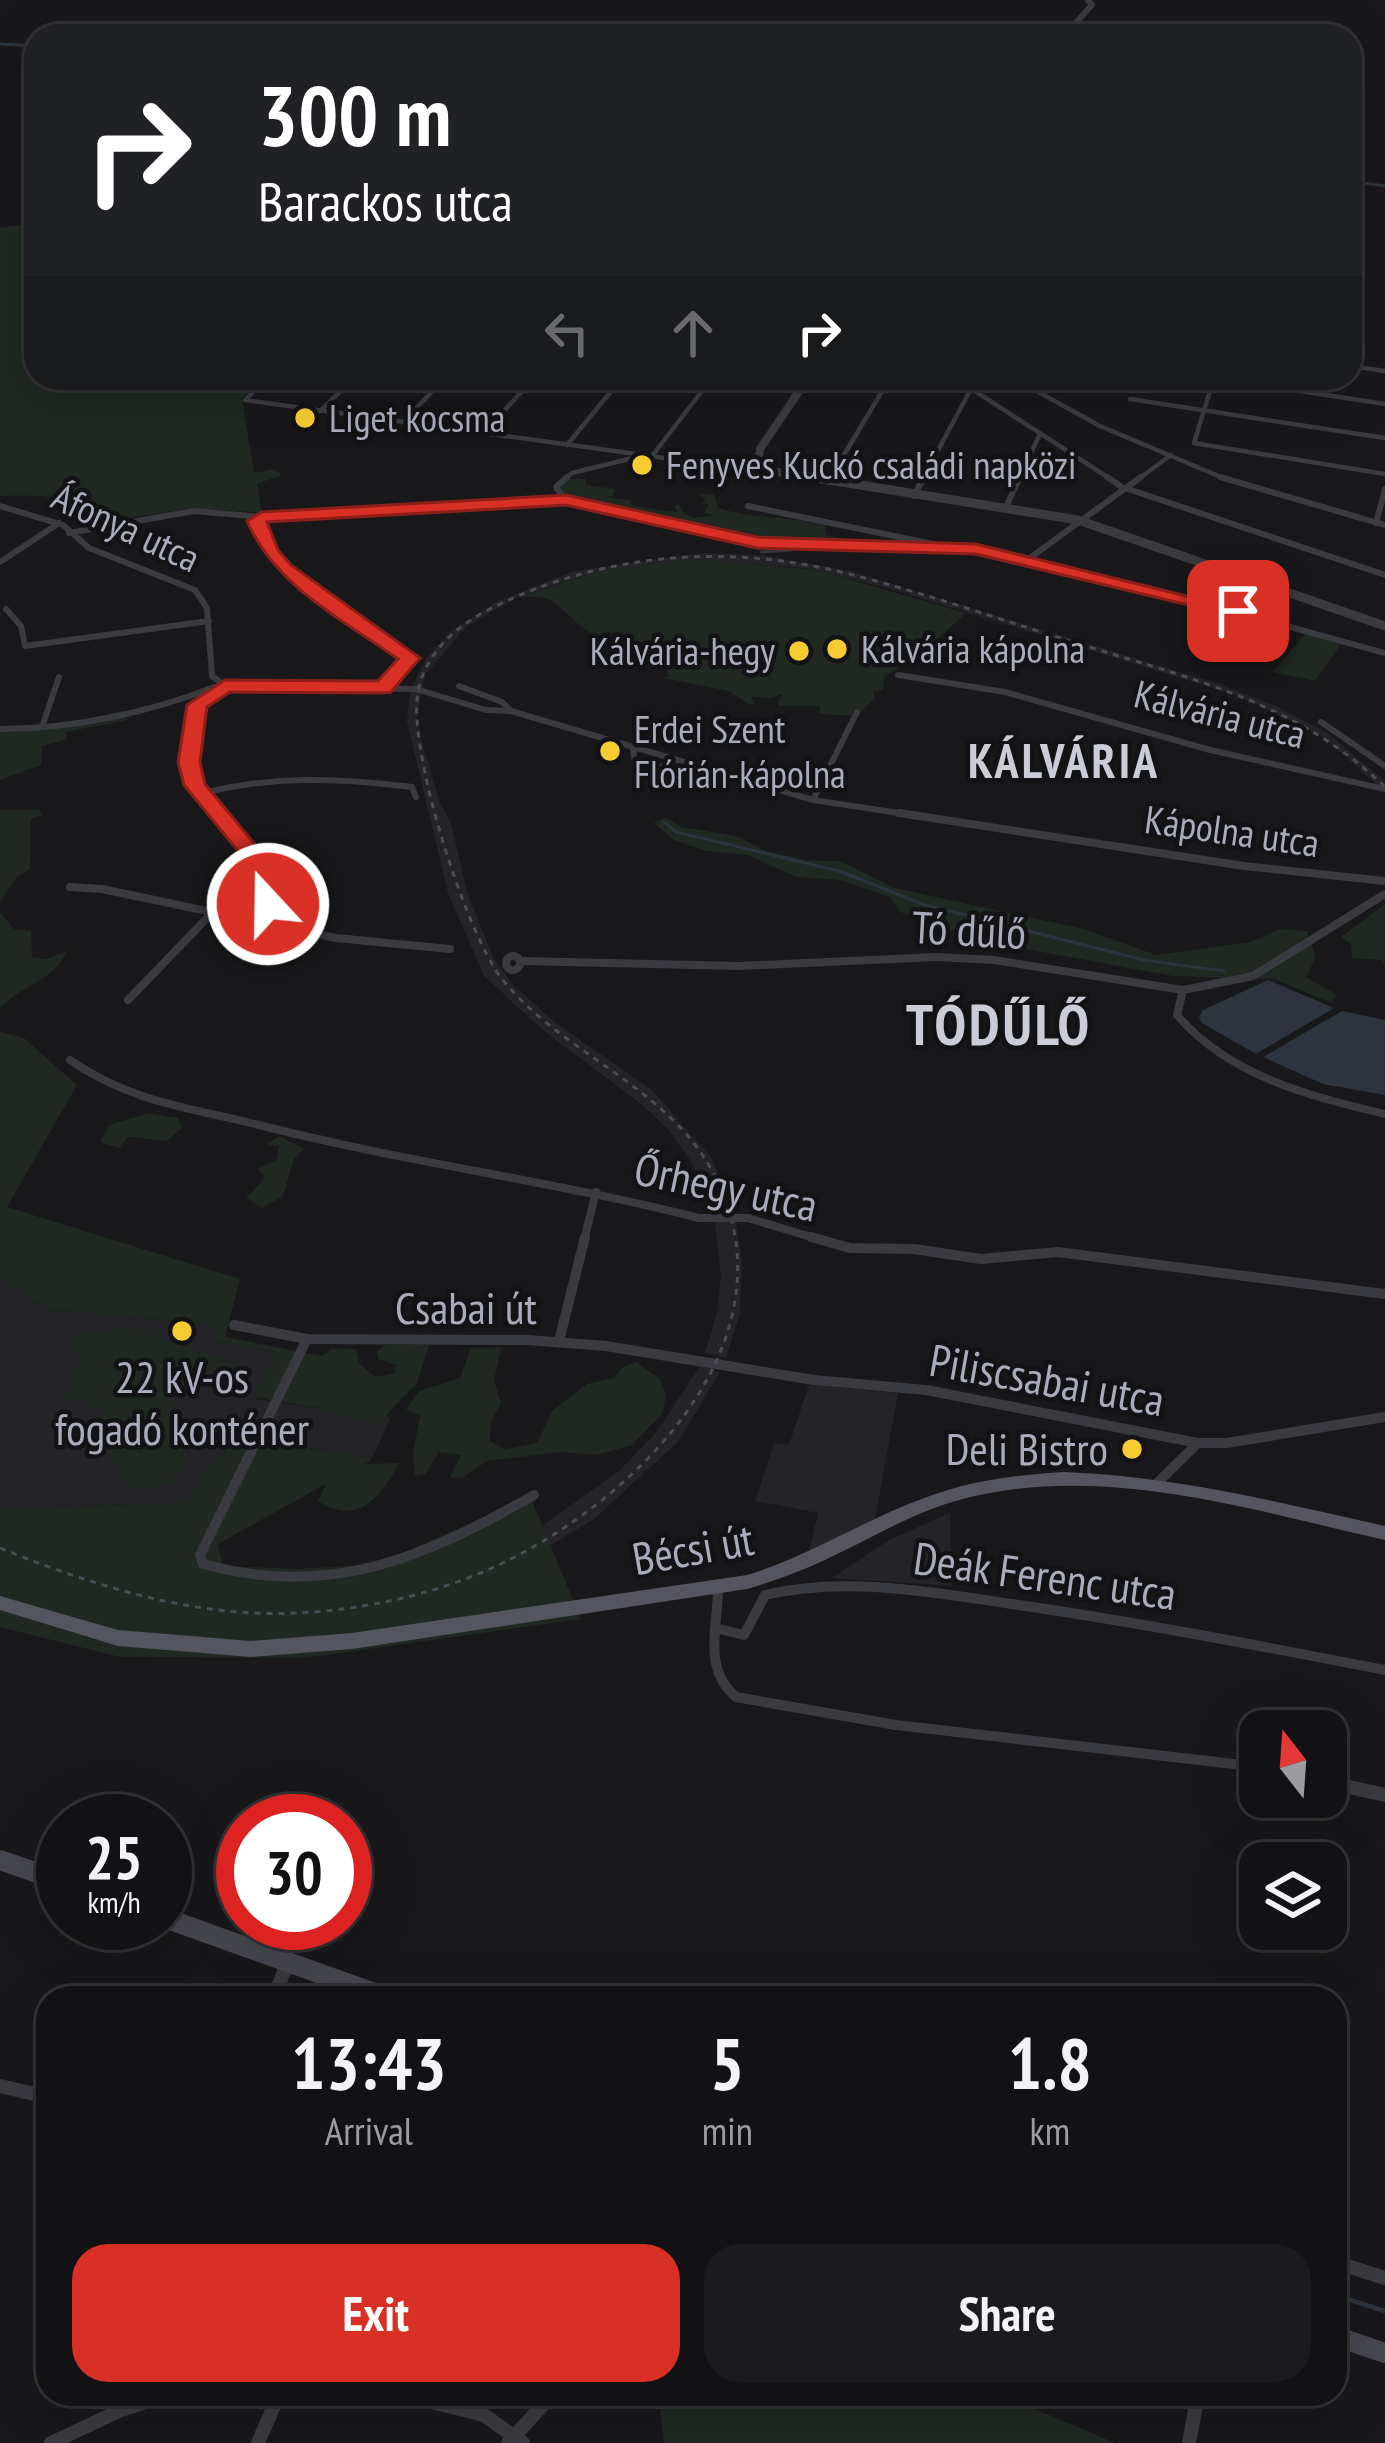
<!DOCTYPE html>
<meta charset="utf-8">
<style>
:root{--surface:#121114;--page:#1b1a1d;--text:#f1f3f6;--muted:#9c9da0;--line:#313134;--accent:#d93025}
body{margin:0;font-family:"PT Sans Narrow",sans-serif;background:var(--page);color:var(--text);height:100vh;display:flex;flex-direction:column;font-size:45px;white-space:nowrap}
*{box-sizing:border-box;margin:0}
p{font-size:39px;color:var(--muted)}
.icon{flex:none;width:66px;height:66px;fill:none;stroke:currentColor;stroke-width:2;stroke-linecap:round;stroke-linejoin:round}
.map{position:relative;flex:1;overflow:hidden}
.drawer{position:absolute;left:36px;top:1986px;width:1311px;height:420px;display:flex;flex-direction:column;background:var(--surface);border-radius:36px;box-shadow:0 12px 48px #0002,0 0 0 3px var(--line)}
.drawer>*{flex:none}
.guide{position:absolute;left:24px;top:24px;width:1338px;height:366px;border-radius:36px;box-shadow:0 12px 48px #0002,0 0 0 3px var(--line);background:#202124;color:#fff;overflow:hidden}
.needle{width:78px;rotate:343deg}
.tools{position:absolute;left:1239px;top:1710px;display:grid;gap:24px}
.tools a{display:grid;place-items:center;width:108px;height:108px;border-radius:24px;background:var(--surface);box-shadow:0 12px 48px #0002,0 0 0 3px var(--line);font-size:60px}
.speed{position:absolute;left:36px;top:1794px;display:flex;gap:24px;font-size:60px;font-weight:700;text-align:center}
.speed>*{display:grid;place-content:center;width:156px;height:156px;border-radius:50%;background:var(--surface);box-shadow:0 12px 48px #0002,0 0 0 3px var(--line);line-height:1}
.speed small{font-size:30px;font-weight:400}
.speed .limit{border:18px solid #d22;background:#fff;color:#111}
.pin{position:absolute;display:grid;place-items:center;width:102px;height:102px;color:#fff;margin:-51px;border-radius:24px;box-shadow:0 6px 18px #0006}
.me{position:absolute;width:132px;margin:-66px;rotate:339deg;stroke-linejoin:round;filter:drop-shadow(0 0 9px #0008)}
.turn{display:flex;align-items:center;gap:42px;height:252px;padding:0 36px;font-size:54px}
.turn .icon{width:156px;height:156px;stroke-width:2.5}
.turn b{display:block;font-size:84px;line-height:102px}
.lanes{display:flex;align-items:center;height:114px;padding:0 36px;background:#0003;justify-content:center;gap:60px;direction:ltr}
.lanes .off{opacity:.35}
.eta{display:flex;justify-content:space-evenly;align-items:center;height:204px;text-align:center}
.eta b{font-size:72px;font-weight:800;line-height:84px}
.action{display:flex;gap:24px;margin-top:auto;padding:24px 36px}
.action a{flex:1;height:138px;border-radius:36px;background:var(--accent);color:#fff;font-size:48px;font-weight:800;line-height:138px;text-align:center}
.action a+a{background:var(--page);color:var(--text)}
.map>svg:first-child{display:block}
.built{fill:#242327}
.green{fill:#1f2821}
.water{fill:#2d343e}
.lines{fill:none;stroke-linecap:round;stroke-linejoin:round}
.stream-far1{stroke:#2d343e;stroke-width:3}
.stream{stroke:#2d343e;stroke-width:4.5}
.minor-far4{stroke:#3a3a41;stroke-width:4.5}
.minor-far3{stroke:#3a3a41;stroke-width:6}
.minor-far2{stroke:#3a3a41;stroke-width:8}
.minor-far1{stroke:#3a3a41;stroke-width:10}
.minor{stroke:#3a3a41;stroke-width:14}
.tertiary-far2{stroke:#3a3a41;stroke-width:6}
.tertiary-far1{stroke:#3a3a41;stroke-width:8}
.tertiary{stroke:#3a3a41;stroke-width:9}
.secondary{stroke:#46474f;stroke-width:20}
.primary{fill:#54555e;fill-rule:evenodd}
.rail{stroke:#4b4c54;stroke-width:3;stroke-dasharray:6 6;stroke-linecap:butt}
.minor-bridge{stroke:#3a3a41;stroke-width:8}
.route{fill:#d93025;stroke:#8d1f18;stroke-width:3}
.poi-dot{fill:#f7cb32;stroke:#131215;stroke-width:4.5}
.labels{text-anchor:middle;stroke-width:9;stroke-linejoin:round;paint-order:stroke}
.far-poi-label{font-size:39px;fill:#a9acba;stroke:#131215;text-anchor:start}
.far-street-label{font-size:39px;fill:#a9acba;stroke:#131215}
.street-label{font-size:45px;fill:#a9acba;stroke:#131215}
.poi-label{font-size:45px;fill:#a9acba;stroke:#131215}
.far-district-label{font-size:48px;font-weight:bold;letter-spacing:3px;fill:#caccd6;stroke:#131215}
.district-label{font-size:57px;font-weight:bold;letter-spacing:3px;fill:#caccd6;stroke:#131215}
</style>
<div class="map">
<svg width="1385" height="2443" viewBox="0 0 1385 2443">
<rect width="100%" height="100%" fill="#18171a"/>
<g class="built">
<path d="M701 553 762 555 850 571 1219 684 1276 706 1327 733 1385 781V792L1322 736 1236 695 884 587 804 568 696 560 596 572 515 598 466 627 425 675 416 721 440 803 451 823 467 892 493 957 513 985 557 1024 652 1090 711 1157 733 1207 742 1259 740 1314 726 1358 705 1353 717 1313 721 1276 713 1209 692 1163 669 1130 640 1103 545 1032 484 976 448 893 407 722 410 692 427 657 450 632 496 602 574 571Z"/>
<path d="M0 1280 50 1310 209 1324 217 1343 276 1352 253 1398 390 1420 372 1458 231 1436 185 1502 0 1509Z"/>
<path d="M700 1366 720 1372 678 1442 594 1519 547 1548 424 1599 210 1595 532 1533 619 1471 655 1434Z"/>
<path d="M809 1385 898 1393 875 1519 809 1552 818 1513 755 1501 774 1443 789 1445Z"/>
<path d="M950 1513 952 1586 832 1578 889 1540Z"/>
</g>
<g class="green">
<path d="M25 224H36L32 234 36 237V378H263L242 398 254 473 274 469 282 475 257 484 262 513 193 508 104 522C78 492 37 496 0 496V228Z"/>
<path d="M569 479H586V485L615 489 613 496 605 497 630 500 632 506 677 512 674 506 679 504 683 512 694 518 714 515 704 513 709 505 702 503 706 499 697 494H714L718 508C749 518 790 517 825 525L826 535 867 544 771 543 568 500 558 489Z"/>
<path d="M696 559 816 570 966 613 921 654 884 677 883 690 873 691 875 699 856 716 819 714 820 706H777L782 694 769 699 751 696 755 704 750 705 729 691 664 678 669 676 667 670 653 666 652 656 643 649 641 654 626 652 621 640 608 632 597 636C561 619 564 590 516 598L596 572Z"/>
<path d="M1305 634 1341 644 1315 681 1273 672Z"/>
<path d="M122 711 128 720 65 732 67 739 42 746 41 765 0 780V730H35Z"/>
<path d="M0 810H38L43 815 31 819 30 869 17 877 0 902Z"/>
<path d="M666 817 681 827 736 836 766 851 810 861H840L895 888 1084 929 1156 955 1250 942 1280 929 1307 931 1316 957 1306 977 1337 995 1331 1003 1275 979 1173 976 982 941 900 912 890 897 839 880 796 877 748 855 706 851 674 840 654 823Z"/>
<path d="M1385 904V966L1382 960 1352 958 1351 944 1341 937Z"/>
<path d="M0 912 14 929 31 931 32 957 46 959 66 951C57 981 16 987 0 1009Z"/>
<path d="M0 1032 24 1038 77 1085 7 1207 240 1279 225 1337 322 1356 331 1349H356L359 1363 375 1377 395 1373 396 1365 378 1359 377 1351 386 1345H429L417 1383 386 1415 390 1420 382 1419 374 1425 318 1408 252 1397 276 1352 217 1343 208 1324 50 1310 0 1280Z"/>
<path d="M149 1113 178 1118 182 1128 167 1141 128 1137 119 1148 100 1142 109 1125Z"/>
<path d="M279 1136 304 1149 294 1159 283 1196 262 1208 246 1198 265 1178 258 1169 276 1160 279 1147 266 1144Z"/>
<path d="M135 1328 239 1366 247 1378 238 1387 203 1365 191 1369 172 1391C171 1417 185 1440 189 1466L169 1486 128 1487 102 1435V1411L84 1400 65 1399 79 1356 68 1334Z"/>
<path d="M471 1348H501L494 1381 501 1403 491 1421 490 1441 505 1449 537 1443 553 1410 587 1384 613 1378 623 1367 636 1362 659 1378 666 1394 663 1413 632 1445 596 1455 561 1452 487 1461 462 1478 450 1477 461 1455 439 1452 425 1474 415 1476 413 1454 420 1416 406 1409 419 1391 460 1378Z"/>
<path d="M231 1436 372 1458 366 1464 399 1463C381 1497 358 1527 318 1501L326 1484 218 1544 223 1566 299 1569 379 1564 530 1496 581 1619 304 1658 120 1657 0 1627V1509L185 1502Z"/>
<path d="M658 2394H1000L1115 2443H664Z"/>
</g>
<g class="water">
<path d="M1268 980 1334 1008 1256 1054 1202 1023 1199 1017 1203 1010Z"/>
<path d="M1342 1011 1385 1020V1095L1323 1084 1263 1057Z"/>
</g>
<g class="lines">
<g class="stream-far1">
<path d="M0 44 36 46"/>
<path d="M1350 181 1385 186"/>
<path d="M761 552 792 550"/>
<path d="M664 822 676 832 839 871 925 905 1144 960 1224 971"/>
</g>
<path class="stream" d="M1335 2295 1385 2311"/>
<g class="minor-far4">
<path d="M1350 366 1385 371"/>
<path d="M267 378 245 400 737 468 765 467"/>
<path d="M943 378 1025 388"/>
<path d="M1013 378 1100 426 1228 480"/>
<path d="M1214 378 1194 443 1385 474"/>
<path d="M1214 378 1385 404"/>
<path d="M958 380 1112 480"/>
<path d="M1130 399 1385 438"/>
<path d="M320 411 354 378"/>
<path d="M403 422 445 378"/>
<path d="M484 433 534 378"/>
<path d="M567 445 622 378"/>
<path d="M652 456 712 378"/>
<path d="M564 480 572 473 633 458"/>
<path d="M829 480 890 378"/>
<path d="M922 480 971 389"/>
<path d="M1018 480 1040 434"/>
<path d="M1137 480 1171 455"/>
</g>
<g class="minor-far3">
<path d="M1107 477 1122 487 1385 575"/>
<path d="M1220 477 1385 525"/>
<path d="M828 482 831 477"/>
<path d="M914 496 924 477"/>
<path d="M565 500 556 487 567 477"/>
<path d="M0 506 63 525 89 548 195 590 207 608 212 676 225 686"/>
<path d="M748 506 1148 588 1385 653"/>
<path d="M1005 509 1020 477"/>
<path d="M261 517 256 521 284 569 408 655 406 667 383 687"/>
<path d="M1376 523 1385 489"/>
<path d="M69 533 194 511 262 517 565 500 768 544H924"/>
<path d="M1027 560 1141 477"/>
<path d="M0 562 59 523"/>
<path d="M6 609 21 626 25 646 209 621"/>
<path d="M898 675 1005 692 1210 750 1385 789"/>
<path d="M459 686 502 702 511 711"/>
<path d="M1321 722 1385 766"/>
<path d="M42 727 59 677"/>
<path d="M0 729C70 729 149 713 214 687"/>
<path d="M633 747 634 758 641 762 722 781"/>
<path d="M201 794C271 775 340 778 412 787L416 797"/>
<path d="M813 800 857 712"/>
<path d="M218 816C184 780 190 750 197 705L225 686 416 689 486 710 511 711 813 800 919 816"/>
</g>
<g class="minor-far2">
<path d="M215 813 253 855 284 927"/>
<path d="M899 813 1244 866 1385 881"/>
<path d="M70 887 102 889 336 938 450 949"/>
<circle cx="513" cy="963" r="7"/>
<path d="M522 961 739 966 936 957 994 960 1183 990 1253 976 1385 894"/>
<path d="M1183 990 1177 1015C1229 1076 1309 1096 1385 1114"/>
<path d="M128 1000 211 914"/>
<path d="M70 1060C133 1103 188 1107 259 1125 404 1162 553 1181 699 1218"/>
<path d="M748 1218 821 1240"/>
<path d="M584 1240 596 1192"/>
</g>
<g class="minor-far1">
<path d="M811 1237 850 1248 914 1249 981 1259 1058 1252 1385 1294"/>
<path d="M234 1325 307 1339 528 1340 606 1346 814 1380 926 1390 1198 1443H1227L1385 1417"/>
<path d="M307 1339 200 1555 203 1564C330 1599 424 1558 534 1495"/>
<path d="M559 1341 585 1237"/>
<path d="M1155 1485 1198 1443"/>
<path d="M718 1588C718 1627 702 1668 736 1697L896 1725 1260 1767"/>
<path d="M719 1629 744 1635 765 1595C845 1576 932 1592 1012 1604 1137 1622 1261 1646 1385 1670"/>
</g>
<g class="minor">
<path d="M1326 1782 1385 1795"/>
<path d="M274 1998 288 1961"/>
<path d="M0 2086 48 2097"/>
<path d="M1335 2262 1385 2278"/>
<path d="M399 2394 484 2415 523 2443"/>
<path d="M51 2443 121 2410 171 2394"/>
<path d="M258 2443 279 2394"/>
<path d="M508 2443 553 2394"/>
<path d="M1189 2443 1198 2394"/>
</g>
<path class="tertiary-far2" d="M1064 36 1092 5 1088 0"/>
<path class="tertiary-far1" d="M808 378 760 449 759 460 771 471 828 480"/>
<path class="tertiary" d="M810 477 1078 520 1385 626"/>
<g class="secondary">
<path d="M0 1860 63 1882"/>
<path d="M165 1918 388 1998"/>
<path d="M1335 2336 1385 2353"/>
</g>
<path class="primary" d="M1064 1472C1174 1476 1278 1502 1385 1526V1540C1247 1509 1100 1462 959 1500 914 1512 874 1537 833 1556 805 1570 777 1580 747 1589L352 1649 251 1657 118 1646 0 1610V1596L118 1630 251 1641 352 1633 747 1575C810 1556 865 1519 927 1497 972 1480 1017 1475 1064 1472Z"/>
<path class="rail" d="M0 1548C99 1588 204 1621 313 1612 375 1607 437 1593 494 1567 628 1506 789 1352 722 1191 679 1088 567 1060 502 979 466 934 404 742 419 687 428 651 457 626 488 610 594 556 712 544 828 569 911 588 992 617 1073 642 1187 678 1296 701 1385 787"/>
<path class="minor-bridge" d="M699 1218H748"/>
</g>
<path class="route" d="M566 495 757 537 976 544 1247 611 1238 617 976 554 757 548 566 505 267 522 278 550 291 565 420 658 391 692 383 693 230 692 207 707 200 762 205 784 263 854 275 875 280 904 268 911 260 909 242 856 184 785 178 762 187 705 225 680 378 681 398 659C342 619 275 586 247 521L262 512Z"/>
<g class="poi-dot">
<circle cx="305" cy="418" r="12"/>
<circle cx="642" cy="465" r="12"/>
<circle cx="837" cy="649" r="12"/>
<circle cx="799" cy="651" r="12"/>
<circle cx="610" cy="751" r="12"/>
<circle cx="182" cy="1331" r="12"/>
<circle cx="1132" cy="1449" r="12"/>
</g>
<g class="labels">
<g class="far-poi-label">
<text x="329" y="432">Liget kocsma</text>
<text x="666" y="479">Fenyves Kuckó családi napközi</text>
<text x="861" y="663">Kálvária kápolna</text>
<text x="775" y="665" text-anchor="end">Kálvária-hegy</text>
<text x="634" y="743">Erdei Szent<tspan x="634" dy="45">Flórián-kápolna</tspan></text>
</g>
<g class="far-street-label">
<text transform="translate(126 527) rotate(25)" y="14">Áfonya utca</text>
<text transform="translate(1220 714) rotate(14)" y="14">Kálvária utca</text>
<text transform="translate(1232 831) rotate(8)" y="14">Kápolna utca</text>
</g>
<g class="street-label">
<text transform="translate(969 930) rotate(3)" y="16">Tó dűlő</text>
<text transform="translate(726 1187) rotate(12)" y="16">Őrhegy utca</text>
<text x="466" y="1324">Csabai út</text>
<text transform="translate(1047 1380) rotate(10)" y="16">Piliscsabai utca</text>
<text transform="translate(693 1549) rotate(-10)" y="16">Bécsi út</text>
<text transform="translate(1045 1576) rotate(8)" y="16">Deák Ferenc utca</text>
</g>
<g class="poi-label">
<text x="182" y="1393">22 kV-os<tspan x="182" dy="52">fogadó konténer</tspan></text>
<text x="1108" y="1465" text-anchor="end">Deli Bistro</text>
</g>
<g class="far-district-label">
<text x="1064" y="778">KÁLVÁRIA</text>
</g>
<g class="district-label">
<text x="999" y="1045">TÓDŰLŐ</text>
</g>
</g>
</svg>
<div class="tools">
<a><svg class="needle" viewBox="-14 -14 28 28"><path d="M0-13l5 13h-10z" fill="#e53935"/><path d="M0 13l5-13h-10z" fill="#9c9da0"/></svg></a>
<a><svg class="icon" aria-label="layers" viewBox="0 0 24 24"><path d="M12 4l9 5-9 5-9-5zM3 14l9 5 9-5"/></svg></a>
</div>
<div class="speed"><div>25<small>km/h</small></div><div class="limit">30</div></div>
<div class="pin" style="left:1238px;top:611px;background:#d93025"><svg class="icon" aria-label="arrive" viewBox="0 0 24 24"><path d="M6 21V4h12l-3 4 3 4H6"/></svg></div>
<svg class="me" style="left:268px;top:904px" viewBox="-20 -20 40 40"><circle r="17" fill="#d93025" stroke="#fff" stroke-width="3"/><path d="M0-11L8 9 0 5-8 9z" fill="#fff"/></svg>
<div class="guide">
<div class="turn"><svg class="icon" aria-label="right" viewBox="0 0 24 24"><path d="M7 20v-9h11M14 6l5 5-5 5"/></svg><div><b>300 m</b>Barackos utca</div></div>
<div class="lanes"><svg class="icon off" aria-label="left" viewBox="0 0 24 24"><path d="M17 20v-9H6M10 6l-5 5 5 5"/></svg><svg class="icon off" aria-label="ahead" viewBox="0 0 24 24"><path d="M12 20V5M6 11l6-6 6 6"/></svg><svg class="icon" aria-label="right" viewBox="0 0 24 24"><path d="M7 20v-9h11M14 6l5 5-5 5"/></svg></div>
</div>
<section class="drawer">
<div class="eta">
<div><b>13:43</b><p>Arrival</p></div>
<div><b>5</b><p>min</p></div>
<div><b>1.8</b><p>km</p></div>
</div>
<div class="action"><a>Exit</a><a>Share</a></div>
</section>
</div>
